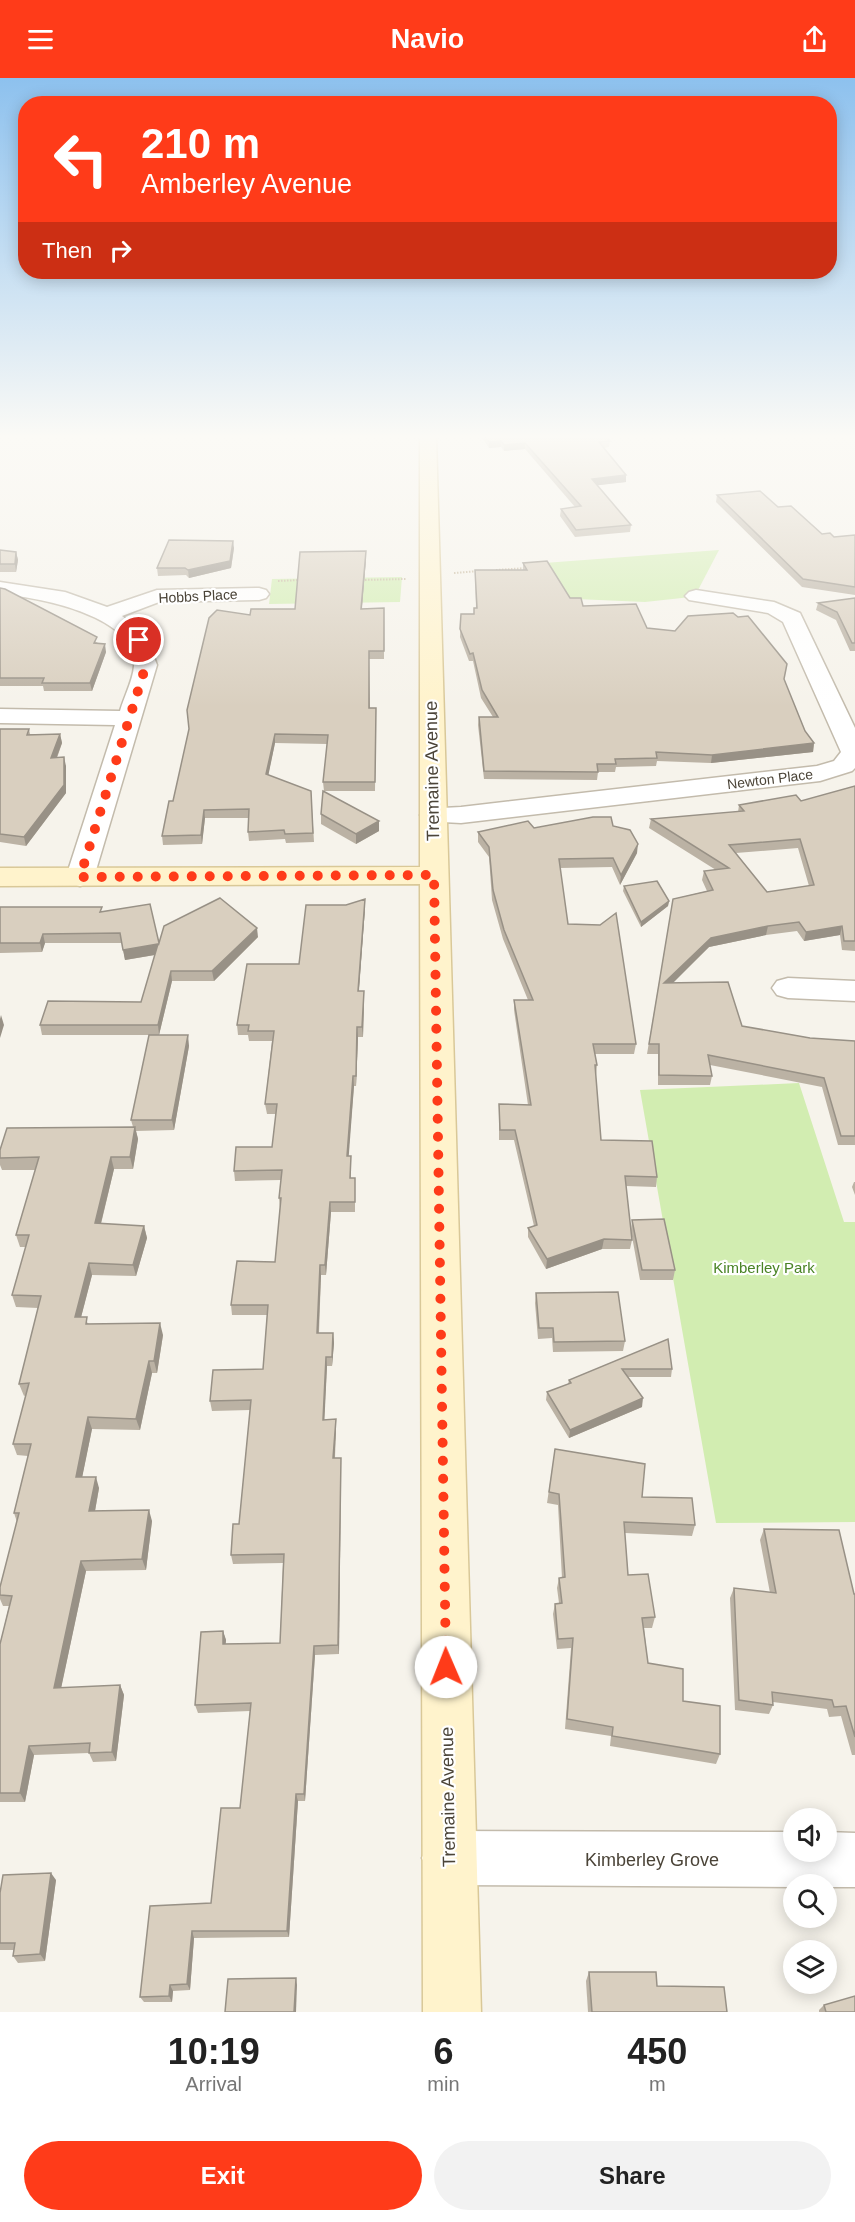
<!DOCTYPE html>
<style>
:root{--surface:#fff;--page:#f2f2f2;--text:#222;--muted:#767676;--accent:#ff3b19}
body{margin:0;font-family:Arial,sans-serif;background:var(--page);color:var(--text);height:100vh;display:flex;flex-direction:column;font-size:22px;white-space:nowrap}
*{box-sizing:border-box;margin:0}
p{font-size:20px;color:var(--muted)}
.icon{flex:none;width:33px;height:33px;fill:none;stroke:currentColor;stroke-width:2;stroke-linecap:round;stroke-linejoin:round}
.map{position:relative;height:1934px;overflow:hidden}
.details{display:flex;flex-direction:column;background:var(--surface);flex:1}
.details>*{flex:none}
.banner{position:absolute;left:18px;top:18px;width:819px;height:183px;border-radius:24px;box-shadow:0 3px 15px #0003;background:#ff3b19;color:#fff;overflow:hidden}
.controls{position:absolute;left:783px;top:1730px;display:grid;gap:12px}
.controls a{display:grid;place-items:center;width:54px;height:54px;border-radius:50%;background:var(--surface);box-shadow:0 3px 15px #0003;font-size:30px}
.pin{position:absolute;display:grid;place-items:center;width:51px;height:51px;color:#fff;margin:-26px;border:3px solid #fff;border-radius:50%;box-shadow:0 2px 6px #0007}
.me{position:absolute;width:66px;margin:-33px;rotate:359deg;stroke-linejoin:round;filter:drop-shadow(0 0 4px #0008)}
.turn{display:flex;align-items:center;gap:21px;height:126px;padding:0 24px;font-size:27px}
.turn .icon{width:78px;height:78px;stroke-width:2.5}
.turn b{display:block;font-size:42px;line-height:51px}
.then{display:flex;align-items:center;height:57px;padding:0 24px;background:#0003;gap:12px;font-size:22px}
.eta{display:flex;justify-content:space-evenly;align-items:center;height:102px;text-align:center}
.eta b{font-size:36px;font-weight:800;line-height:42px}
.button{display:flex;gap:12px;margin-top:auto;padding:12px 24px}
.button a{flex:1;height:69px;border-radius:36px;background:var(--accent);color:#fff;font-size:24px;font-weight:800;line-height:69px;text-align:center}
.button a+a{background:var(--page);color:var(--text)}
header{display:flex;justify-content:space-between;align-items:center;height:78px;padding:0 24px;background:var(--accent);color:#fff;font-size:27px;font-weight:800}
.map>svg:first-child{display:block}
.green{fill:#d2edb1}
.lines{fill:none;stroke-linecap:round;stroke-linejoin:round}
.street-casing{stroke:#c3bbac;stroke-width:3}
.secondary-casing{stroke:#d9c898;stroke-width:3}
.path{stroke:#c6b79c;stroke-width:2;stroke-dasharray:1.5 1.5;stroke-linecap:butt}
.street{fill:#fff;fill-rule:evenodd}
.secondary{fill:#fff3cc;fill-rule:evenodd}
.wall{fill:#bbb2a4;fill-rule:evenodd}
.shaded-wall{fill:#989186}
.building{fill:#d9cfbf;stroke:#989186;stroke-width:1.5;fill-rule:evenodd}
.route{stroke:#ff3b19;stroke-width:10;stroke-dasharray:0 18}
.labels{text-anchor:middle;stroke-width:4.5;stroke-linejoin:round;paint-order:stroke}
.far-street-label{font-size:14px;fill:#4b4438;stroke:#fff}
.park-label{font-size:15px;fill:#498325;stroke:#fff}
.near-street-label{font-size:18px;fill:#4b4438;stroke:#fff}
</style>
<header><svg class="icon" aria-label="menu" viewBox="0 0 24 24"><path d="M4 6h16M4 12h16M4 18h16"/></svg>Navio<svg class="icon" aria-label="share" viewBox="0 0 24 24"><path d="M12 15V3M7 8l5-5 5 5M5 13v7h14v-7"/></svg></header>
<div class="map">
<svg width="855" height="1934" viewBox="0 0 855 1934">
<rect width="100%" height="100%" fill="#f6f3eb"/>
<g class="green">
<path d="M719 472 697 514 691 519 645 524 553 520 544 485Z"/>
<path d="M402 499 400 524 269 526 272 501Z"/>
<path d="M799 1005 844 1144H855V1444L716 1445 640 1012Z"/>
</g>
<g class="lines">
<defs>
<g id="street">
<path d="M0 504 65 514 107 529 157 512 259 510 266 512 269 516 266 520 259 522 159 524 122 538C141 551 150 566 157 587L94 799 90 805 80 808 70 805 66 799 115 647 0 645V631L120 633C124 619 133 602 134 588 138 537 36 519 0 516Z"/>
<path d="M696 512 774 524 800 535 855 650V690L852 693 820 703 461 745 424 743 420 737 424 731 461 729 817 688 834 683 841 674 783 544 768 535 689 522 685 518 689 514Z"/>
<path d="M788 900 855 903V923L788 920 777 917 772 910 777 903Z"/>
<path d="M449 1753 794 1754V1773H826V1754L855 1755V1809H826V1806H794V1809L449 1807 430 1799 422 1780 430 1761Z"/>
</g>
<path id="secondary" d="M420 358H436L481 1934H423L420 806 0 808V790L420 789Z"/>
</defs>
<use href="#street" class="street-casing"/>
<use href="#secondary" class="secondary-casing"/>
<g class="path">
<path d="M496 492 527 490"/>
<path d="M454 495 479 493"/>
<path d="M362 502 406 501"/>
<path d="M278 503 300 502"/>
</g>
<use href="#street" class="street"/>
<use href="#secondary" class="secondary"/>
</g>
<g class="wall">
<path d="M481 358H605L610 363 609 369 604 370 626 397V404L597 407 631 447 630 454 575 459 560 438 561 431 575 429 525 371 504 373 501 369 489 370Z"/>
<path d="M717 417 778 429 822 456 834 459 855 457V517L802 509 716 424Z"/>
<path d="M234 470 231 490 189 500 186 497 158 498 157 490Z"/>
<path d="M0 472 16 474 18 482 16 494H0Z"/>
<path d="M366 481 362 531 384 530V581H369L370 630H376L375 713H324L323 704 327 666 275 665 268 697 311 713 314 764 286 765 285 761 249 763 248 754 249 740H205L202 766 163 767 162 758 173 723 250 537 295 531Z"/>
<path d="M523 485 570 520 583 528 647 550 784 601 805 653 814 665 813 674 711 685 657 683 656 688 616 689 615 694H598L597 702 484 701 478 647 479 639H493L481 620 473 583H469L460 559 461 536H474L476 530 475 492H523Z"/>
<path d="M0 510 98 565 106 574 92 613H44L43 608H0Z"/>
<path d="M855 520V573H850L836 542 816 532 818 525Z"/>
<path d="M0 651H29L30 656H60L62 665 57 680 66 688V715L26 768 0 764Z"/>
<path d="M855 708V873L842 872 840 857 804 863 797 853 766 857 709 869 672 905 742 948 810 960 855 963V1067H838L822 1009 710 987 712 998 710 1007H658V976H647L673 821 707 813 702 802 704 793 716 792 649 750 651 741 738 734 739 727 801 723ZM798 770 809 808 767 814 736 775Z"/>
<path d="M321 736 379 753 356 766 321 746Z"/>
<path d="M613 748 637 775 620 807 612 789 560 790 568 846 636 966 634 976H595L597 987 596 997H595L601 1062 657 1099 656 1109 626 1108 631 1152 632 1142 675 1192 673 1202H640L631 1153 632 1162 630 1171H602L546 1191 528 1159V1150L534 1148 514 1062H499V1026L528 1027 514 932V922H528L503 861 492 822 489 779 478 764V754L534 750Z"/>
<path d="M624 808 669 823 668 828 641 849 623 813Z"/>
<path d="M0 829 103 834 159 865 258 859 214 903H172L159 957H42L40 947 141 924 155 877 125 882 122 865H45L42 874 0 875Z"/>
<path d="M365 830 359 913 364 923 363 959H358L356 1008H354L348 1078H351V1100H355V1134H331L326 1197H321L319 1255H333L334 1265 332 1288H327L324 1342 336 1341V1351L335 1380H341V1390L339 1576 315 1577 305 1723H298L289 1859 194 1860 190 1912 173 1913 172 1924H144L140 1919 211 1825 240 1730 250 1633 198 1635 195 1627 223 1553 226 1562 225 1566 280 1565 283 1485 233 1486 231 1477 239 1446 250 1332 212 1333 210 1323 263 1291 267 1237H232L231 1227 275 1184 280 1130 279 1120 281 1102 235 1103 234 1093 272 1069 276 1036H267L265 1026 272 963H249L248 957H238L237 947 299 886Z"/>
<path d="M189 968 174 1052 136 1053 138 1061 133 1091H114L101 1146 144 1148 147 1160 136 1198 92 1197 81 1239 89 1246 163 1257 157 1295H152L140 1352 92 1351 82 1399 99 1410 95 1433 152 1443 146 1492 86 1493 61 1610 120 1607 124 1617 116 1683 93 1684 89 1675 34 1677 25 1724H0V1566L9 1528H3L0 1521V1509L17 1444 14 1435 28 1378 17 1377 13 1366 26 1317 24 1318 19 1306 38 1230 16 1229 12 1217 26 1169H20L16 1157 36 1092H2L0 1087V1072L133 1049 131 1042Z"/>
<path d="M854 1104H855V1117L852 1109Z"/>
<path d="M536 1215 625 1263 623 1273 553 1274 552 1260 538 1261 535 1225Z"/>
<path d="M668 1261 672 1291 671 1299H628L642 1329 569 1360 546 1322 547 1314 568 1306 569 1302Z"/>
<path d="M555 1371 695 1447 692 1458 625 1455 628 1497 655 1539 652 1550H644L648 1585 683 1623 720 1676 716 1686 610 1668 611 1658 565 1651 571 1570 557 1571 553 1536 555 1526 559 1525 557 1510 559 1500H562L558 1427 547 1425Z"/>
<path d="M764 1451 854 1516H855V1677H852L841 1638 829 1639 827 1631 773 1624V1627L769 1636 735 1632 730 1520 734 1510 770 1515 760 1462Z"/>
<path d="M56 1802 45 1883 18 1885 13 1878 14 1872H0V1815Z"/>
<path d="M589 1894 657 1908 727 1934H588L586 1903Z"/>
<path d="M824 1927 855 1934H819V1932Z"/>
</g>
<g class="shaded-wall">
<path d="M501 363V369L489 370V364Z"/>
<path d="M525 365V371L504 373V367Z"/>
<path d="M626 397V404L592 408V401Z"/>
<path d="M233 463 234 470 231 490 189 500 188 492Z"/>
<path d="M366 473V481L361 538V531Z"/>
<path d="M16 474 18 482 16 494 15 486Z"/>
<path d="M105 566 106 574 92 613 90 605Z"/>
<path d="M60 656 62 665 53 689 51 680Z"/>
<path d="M275 656V665L267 704 266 696Z"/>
<path d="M814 665 813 674 711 685 712 677Z"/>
<path d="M64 679 66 688V715L26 768 24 759Z"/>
<path d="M204 732 205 740 202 766 201 757Z"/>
<path d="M379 743V753L356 766V756Z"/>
<path d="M638 766 637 775 620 807 621 797Z"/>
<path d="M365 821V830L358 923V913Z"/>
<path d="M669 823 668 828 641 849V844Z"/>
<path d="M768 848 766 857 709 869 663 915 664 905 711 860Z"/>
<path d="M842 848 840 857 804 863 806 854Z"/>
<path d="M257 850 258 859 214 903 212 893Z"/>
<path d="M43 856 45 865 42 874 40 865Z"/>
<path d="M158 866 160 876 125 882 123 872Z"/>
<path d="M171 893 172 903 159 957 158 947Z"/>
<path d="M364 913V923L363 959 362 949Z"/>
<path d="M1 937 4 947 0 960V941Z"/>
<path d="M357 949 358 959 356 1008V998Z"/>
<path d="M188 957 189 968 174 1052 172 1042Z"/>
<path d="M353 998 354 1008 348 1088 347 1078Z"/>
<path d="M135 1049 138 1061 133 1091 130 1079Z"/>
<path d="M111 1079 114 1091 98 1157 95 1145Z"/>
<path d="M330 1124 331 1134 326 1197 325 1187Z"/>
<path d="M144 1148 147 1160 136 1198 133 1187Z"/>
<path d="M604 1161 602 1171 546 1191 547 1181Z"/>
<path d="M89 1185 92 1197 78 1251 75 1239Z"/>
<path d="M320 1187 321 1197 318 1265 317 1255Z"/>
<path d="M160 1245 163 1257 157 1295 154 1283Z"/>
<path d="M333 1255 334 1265 332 1288V1279Z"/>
<path d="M326 1279 327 1288 324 1351 323 1342Z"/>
<path d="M149 1283 152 1295 140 1352 136 1341Z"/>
<path d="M643 1320 642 1329 569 1360 570 1352Z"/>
<path d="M88 1339 92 1351 80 1410 76 1399Z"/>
<path d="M336 1341V1351L334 1390 333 1380Z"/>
<path d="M341 1380V1390L339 1576 338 1567Z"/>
<path d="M96 1399 99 1410 93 1444 89 1433Z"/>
<path d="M149 1432 152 1443 146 1492 142 1481Z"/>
<path d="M81 1483 86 1493 59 1620 54 1610Z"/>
<path d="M223 1553 226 1562 225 1575 223 1566Z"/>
<path d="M314 1568 315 1577 305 1723 304 1716Z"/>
<path d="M120 1607 124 1617 116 1683 112 1674Z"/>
<path d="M29 1668 34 1677 25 1724 20 1715Z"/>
<path d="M296 1716 298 1723 289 1859 287 1853Z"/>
<path d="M51 1795 56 1802 45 1883 40 1876Z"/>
<path d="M192 1853 194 1860 190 1912 187 1906Z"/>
<path d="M296 1900 297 1907 296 1934H294Z"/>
<path d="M170 1907 173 1913 172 1924 169 1918Z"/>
</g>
<g class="building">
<path d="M485 358H605L610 363 599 364 626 397 592 401 631 447 576 452 561 431 581 428 525 365 504 367 501 363 489 364Z"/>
<path d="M760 413 778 429 791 428 822 456 830 455 834 459 855 457V509L803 501 717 417Z"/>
<path d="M169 462 233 463 230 483 188 492 185 490H157Z"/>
<path d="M0 472 16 474 15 486H0Z"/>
<path d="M366 473 361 531 384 530V573H369V630H376L375 704H323L328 657 275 656 266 696 311 713 313 755 285 756 284 752 248 754 249 731 204 732 201 757 162 758 169 723H173L189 651 187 632 209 540 217 532 250 537 251 531H295L300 474Z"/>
<path d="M547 483 570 520H581L583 528 636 526 647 550 675 553 688 538 733 535 738 539 748 538 787 586 784 601 805 653 814 665 712 677 656 674 657 680 615 681 616 686H597L598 694 484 693 479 639H498L482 612 473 575 470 576 460 551 461 536H474V530H477L475 492H527L523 485Z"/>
<path d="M0 510 5 511 97 559 94 565 105 566 90 605H42L44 600H0Z"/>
<path d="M855 520V565H852L837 534 818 525Z"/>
<path d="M0 651H29L27 657 60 656 51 680 64 679V707L24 759 0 756Z"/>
<path d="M855 708V863H844L842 848 806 854 799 844 768 848 711 860 664 905 728 904 742 948 810 960 855 963V1058H841L824 1000 708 977 712 998 659 997V966H649L673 821 713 812 704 793 729 790 651 741 744 733 739 727 796 717 801 723ZM800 761 814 807 767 814 729 767Z"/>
<path d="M323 713 379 743 356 756 321 736Z"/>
<path d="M593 739H611L613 748 630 752 638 766 621 797 613 780 559 781 568 846 600 847 616 835 636 966H593L597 987H595L601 1062 652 1063 657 1099 625 1098 632 1162 604 1161 547 1181 528 1150 537 1147 515 1052H500L499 1026 531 1027 514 922H533L504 852 493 812 489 769 478 754 528 743 534 750Z"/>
<path d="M657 803 669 823 641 844 624 808Z"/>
<path d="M220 820 257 850 212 893H171L158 947H40L48 923 141 924 158 866 123 872 120 855 43 856 40 865H0V829H102L100 834 150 826 159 865 164 848Z"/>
<path d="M365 821 358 913H364L362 949H357L356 998H353L347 1078H351L350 1100H355V1124H330L325 1187H320L317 1255H333L332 1279H326L323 1342 336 1341 333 1380H341L338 1567 314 1568 304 1716H296L287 1853H192L187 1906 170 1907 169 1918 140 1919 150 1828 211 1825 221 1730H240L251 1625 195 1627 201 1554 223 1553V1566L280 1565 284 1476 231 1477 233 1446H239L251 1322 210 1323 213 1292 263 1291 268 1227H231L237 1183 275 1184 281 1120H279L282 1092 234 1093 236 1069H272L277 1026H265L274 953H248L249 947H237L247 886H299L306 827H346Z"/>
<path d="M149 957H188L172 1042H131Z"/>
<path d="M135 1049 130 1079H111L95 1145 144 1148 133 1187 89 1185 75 1239H87L86 1246 160 1245 154 1283H149L136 1341 88 1339 76 1399H96L89 1433 149 1432 142 1481 81 1483 54 1610 120 1607 112 1674 89 1675 90 1665 29 1668 20 1715H0V1566L12 1518 0 1517V1509L19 1435H14L31 1366H13L29 1305 19 1306 41 1218 12 1217 29 1157H16L39 1079 0 1080V1072L7 1050Z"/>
<path d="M664 1141 675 1192H642L632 1142Z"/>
<path d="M618 1214 625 1263 554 1264 553 1250H539L536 1215Z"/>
<path d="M668 1261 672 1291H622L643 1320 570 1352 547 1314 571 1305 569 1302Z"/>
<path d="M555 1371 645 1386 642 1419 692 1420 695 1447 624 1444 628 1497 648 1496 655 1539 642 1540 648 1585 683 1591V1623L720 1628V1676L612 1658 613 1649 567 1641 573 1560 558 1561 555 1526 562 1525 559 1500 565 1499 559 1416 549 1414Z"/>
<path d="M764 1451 839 1452 854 1516H855V1659L846 1628 834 1629 832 1622 772 1614 773 1627 739 1622 734 1510 776 1515Z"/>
<path d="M51 1795 40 1876 13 1878 15 1865H0V1815L3 1797Z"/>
<path d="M589 1894H656L657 1908 724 1909 727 1934H592Z"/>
<path d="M296 1900 294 1934H225L228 1901Z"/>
<path d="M855 1918V1934H826L824 1927Z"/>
</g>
<linearGradient id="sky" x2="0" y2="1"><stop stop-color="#8dc1ee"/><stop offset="0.57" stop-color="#fbfaf6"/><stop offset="1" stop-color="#fbfaf6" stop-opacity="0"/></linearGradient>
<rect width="855" height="629" fill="url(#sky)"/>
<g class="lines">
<path class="route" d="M139 562 144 573 146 587 80 799 434 797 446 1589"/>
</g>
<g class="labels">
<g class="far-street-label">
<text transform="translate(198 518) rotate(-3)" y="5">Hobbs Place</text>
<text transform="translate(770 701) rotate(-7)" y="5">Newton Place</text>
</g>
<g class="park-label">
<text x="764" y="1195">Kimberley Park</text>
</g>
<g class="near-street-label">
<text transform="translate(432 693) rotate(-91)" y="6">Tremaine Avenue</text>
<text transform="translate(448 1719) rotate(-91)" y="6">Tremaine Avenue</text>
<text x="652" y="1788">Kimberley Grove</text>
</g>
</g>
</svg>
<div class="controls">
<a><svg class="icon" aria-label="sound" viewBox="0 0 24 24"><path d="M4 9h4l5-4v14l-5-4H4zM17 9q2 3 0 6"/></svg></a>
<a><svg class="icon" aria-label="search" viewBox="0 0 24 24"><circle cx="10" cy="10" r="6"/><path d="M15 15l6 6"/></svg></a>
<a><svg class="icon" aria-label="layers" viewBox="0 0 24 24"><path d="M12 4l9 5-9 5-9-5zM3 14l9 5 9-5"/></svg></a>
</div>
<div class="pin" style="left:139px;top:562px;background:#d93025"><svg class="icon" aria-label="arrive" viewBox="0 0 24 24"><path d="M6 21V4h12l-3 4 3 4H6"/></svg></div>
<svg class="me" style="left:446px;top:1589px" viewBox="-20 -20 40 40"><circle r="19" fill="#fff"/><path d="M0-13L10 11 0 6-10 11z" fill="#ff3b19"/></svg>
<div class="banner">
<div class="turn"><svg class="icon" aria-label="left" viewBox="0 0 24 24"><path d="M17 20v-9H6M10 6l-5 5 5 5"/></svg><div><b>210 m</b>Amberley Avenue</div></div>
<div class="then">Then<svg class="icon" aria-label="right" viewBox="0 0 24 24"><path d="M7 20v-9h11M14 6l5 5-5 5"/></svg></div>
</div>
</div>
<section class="details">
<div class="eta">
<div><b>10:19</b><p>Arrival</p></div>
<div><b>6</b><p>min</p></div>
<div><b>450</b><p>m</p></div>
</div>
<div class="button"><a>Exit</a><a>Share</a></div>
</section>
